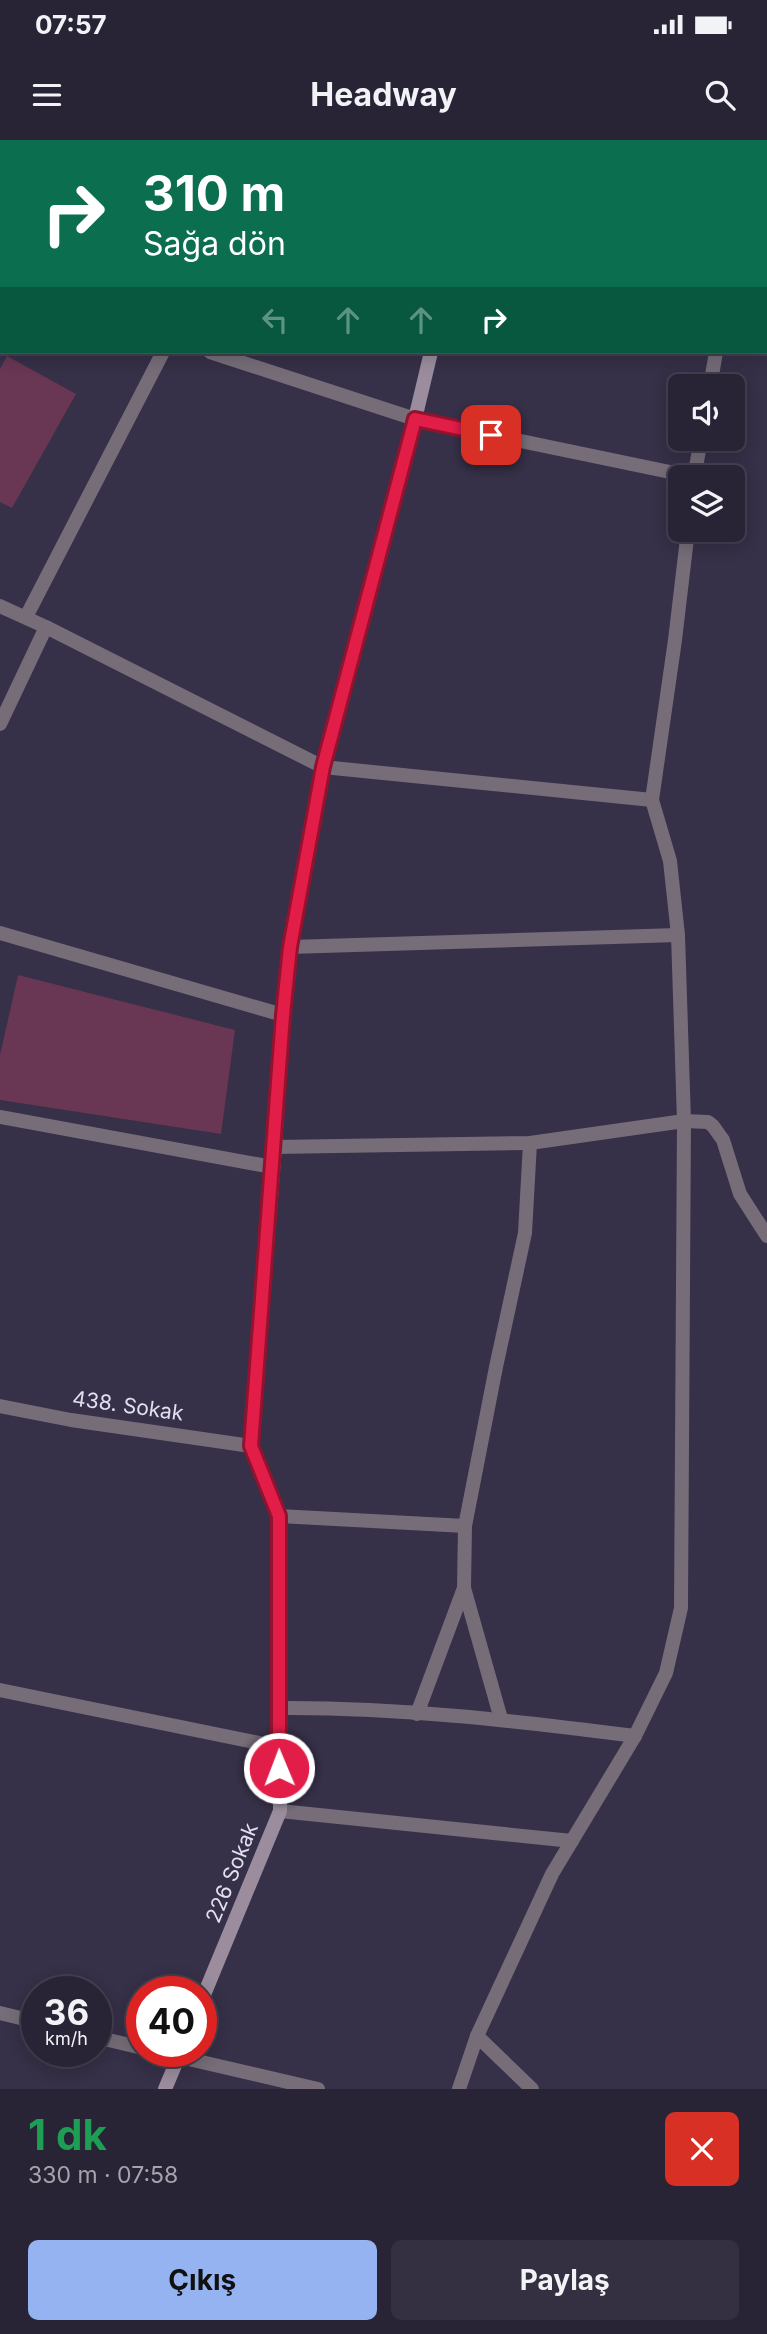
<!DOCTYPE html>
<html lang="tr">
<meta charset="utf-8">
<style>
:root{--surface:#282436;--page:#343042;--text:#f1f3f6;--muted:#a5a4ad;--line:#444151;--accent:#95b2f1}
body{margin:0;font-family:Inter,sans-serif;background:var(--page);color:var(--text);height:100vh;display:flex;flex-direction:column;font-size:26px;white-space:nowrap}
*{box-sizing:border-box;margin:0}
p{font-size:23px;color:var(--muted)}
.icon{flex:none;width:38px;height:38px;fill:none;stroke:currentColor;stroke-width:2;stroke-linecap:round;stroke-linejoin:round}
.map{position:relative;height:1949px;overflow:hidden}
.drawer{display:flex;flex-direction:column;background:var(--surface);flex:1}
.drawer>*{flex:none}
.guide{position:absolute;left:0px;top:0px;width:768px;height:214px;box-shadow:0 4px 18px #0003,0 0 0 2px var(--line);background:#0b6e4f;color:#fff;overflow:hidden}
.controls{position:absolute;left:668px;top:234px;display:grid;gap:14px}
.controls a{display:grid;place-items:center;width:77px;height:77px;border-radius:10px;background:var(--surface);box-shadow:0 4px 18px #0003,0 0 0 2px var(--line);font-size:35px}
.speed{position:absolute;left:21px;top:1836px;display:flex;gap:14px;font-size:35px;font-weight:700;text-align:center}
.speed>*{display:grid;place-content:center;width:91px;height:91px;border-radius:50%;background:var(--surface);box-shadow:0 4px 18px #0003,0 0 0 2px var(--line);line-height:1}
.speed small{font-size:18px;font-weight:400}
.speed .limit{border:10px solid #d22;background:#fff;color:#111}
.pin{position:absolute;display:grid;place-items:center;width:60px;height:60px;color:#fff;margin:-30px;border-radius:14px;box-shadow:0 4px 10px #0006}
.me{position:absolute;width:77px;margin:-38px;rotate:359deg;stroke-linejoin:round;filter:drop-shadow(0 0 5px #0008)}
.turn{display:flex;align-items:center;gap:24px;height:147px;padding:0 28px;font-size:32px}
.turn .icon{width:91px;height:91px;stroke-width:2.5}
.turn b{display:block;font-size:49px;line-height:60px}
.lanes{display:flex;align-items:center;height:66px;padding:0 28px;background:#0003;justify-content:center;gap:35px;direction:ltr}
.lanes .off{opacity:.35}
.round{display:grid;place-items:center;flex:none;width:74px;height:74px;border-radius:10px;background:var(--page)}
.head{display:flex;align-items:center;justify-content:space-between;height:119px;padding:0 28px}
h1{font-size:42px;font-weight:700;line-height:52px;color:#1e9e55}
.action{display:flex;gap:14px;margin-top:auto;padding:14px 28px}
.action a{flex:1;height:80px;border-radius:10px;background:var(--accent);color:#111;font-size:28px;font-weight:700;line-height:80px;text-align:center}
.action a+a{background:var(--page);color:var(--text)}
.status{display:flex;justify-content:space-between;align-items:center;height:49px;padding:0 35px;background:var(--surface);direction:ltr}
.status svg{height:19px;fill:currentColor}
header{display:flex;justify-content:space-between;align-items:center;height:91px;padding:0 28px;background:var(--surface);font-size:32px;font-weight:700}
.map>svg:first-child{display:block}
.green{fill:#693653}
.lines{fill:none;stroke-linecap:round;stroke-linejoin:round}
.lane{stroke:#766d78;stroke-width:14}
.street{stroke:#766d78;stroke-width:14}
.secondary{stroke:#9b8d9d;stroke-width:14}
.route-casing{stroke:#92132f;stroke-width:18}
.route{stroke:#e11d48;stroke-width:12}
.labels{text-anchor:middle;stroke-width:7;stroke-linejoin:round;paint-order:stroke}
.street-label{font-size:21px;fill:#e2dfee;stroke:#363048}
</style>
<div class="status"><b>07:57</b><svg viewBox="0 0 49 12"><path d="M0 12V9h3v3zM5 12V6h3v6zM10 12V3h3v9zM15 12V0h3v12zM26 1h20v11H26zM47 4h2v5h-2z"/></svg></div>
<header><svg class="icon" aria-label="menu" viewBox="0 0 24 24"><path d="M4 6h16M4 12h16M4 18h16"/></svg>Headway<svg class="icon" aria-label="search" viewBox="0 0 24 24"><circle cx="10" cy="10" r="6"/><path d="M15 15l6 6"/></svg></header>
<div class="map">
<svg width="767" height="1949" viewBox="0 0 767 1949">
<rect width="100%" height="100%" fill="#363048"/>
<g class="green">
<path d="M7 216 76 254 12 368 0 362V229Z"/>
<path d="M18 835 235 890 221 994 0 960V915Z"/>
</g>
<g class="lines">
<path class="lane" d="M684 981 708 982 713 986 723 1000 740 1054 767 1096"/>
<g class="street">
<path d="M81 2 82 0"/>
<path d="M758 2 759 0"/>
<path d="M0 120 2 118"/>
<path d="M0 142 2 143"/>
<path d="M210 212 415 279 694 337"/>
<path d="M710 247 716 212"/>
<path d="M694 338 701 299"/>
<path d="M0 466 46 487 323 627 652 660"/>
<path d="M26 477 163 212"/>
<path d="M0 584 46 487"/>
<path d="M0 793 283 875"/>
<path d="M290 807 678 795"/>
<path d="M0 977 272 1027"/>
<path d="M275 1007 530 1003 684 981"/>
<path d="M0 1266 71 1280 251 1306"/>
<path d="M279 1376 465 1386"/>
<path d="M0 1550 279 1607"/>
<path d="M278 1568C398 1567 517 1581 635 1596"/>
<path d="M417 1574 464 1448"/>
<path d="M501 1579 464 1448 465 1386 496 1227 525 1093 530 1003"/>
<path d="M280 1671 572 1701"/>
<path d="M0 1873 37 1882"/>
<path d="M477 1896 532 1949"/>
<path d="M96 1897 142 1908"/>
<path d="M154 1911 318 1949"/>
<path d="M459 1949 477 1896 552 1734 635 1596 666 1533 681 1468 684 981 678 795 670 721 652 660 675 500 688 390"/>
</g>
<g class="secondary">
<path d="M480 2V0"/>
<path d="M201 1862 280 1671 279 1376 251 1306 275 1007 283 875 290 807 323 627 415 279 431 212"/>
<path d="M165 1949 181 1911"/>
</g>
</g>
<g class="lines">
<defs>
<path id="route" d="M279 1628V1376L251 1306 283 875 290 807 323 627 415 279 491 295"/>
</defs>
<use href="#route" class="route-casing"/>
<use href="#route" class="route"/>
</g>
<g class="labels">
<g class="street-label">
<text transform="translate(128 1266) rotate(8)" y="7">438. Sokak</text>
<text transform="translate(232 1733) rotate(-68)" y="7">226 Sokak</text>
</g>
</g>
</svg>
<div class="controls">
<a><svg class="icon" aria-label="sound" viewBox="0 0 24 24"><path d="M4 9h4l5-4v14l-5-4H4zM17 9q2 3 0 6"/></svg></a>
<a><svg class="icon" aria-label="layers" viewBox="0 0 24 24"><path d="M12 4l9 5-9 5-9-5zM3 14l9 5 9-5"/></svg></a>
</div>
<div class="speed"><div>36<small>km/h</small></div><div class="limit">40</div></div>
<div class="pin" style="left:491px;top:295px;background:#d93025"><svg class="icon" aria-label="arrive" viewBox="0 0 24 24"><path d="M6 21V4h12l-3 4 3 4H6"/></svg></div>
<svg class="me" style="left:279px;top:1628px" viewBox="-20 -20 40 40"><circle r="17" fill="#e11d48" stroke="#fff" stroke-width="3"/><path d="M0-11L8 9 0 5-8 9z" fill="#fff"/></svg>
<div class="guide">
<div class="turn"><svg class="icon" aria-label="right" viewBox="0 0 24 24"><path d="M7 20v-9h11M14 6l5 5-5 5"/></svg><div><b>310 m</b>Sağa dön</div></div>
<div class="lanes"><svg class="icon off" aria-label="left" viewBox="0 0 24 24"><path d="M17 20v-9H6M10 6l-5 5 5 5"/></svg><svg class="icon off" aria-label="ahead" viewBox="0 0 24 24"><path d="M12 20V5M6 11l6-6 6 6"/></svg><svg class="icon off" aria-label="ahead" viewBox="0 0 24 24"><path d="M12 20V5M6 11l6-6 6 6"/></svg><svg class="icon" aria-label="right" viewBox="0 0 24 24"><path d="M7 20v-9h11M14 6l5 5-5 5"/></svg></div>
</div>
</div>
<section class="drawer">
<div class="head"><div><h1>1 dk</h1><p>330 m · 07:58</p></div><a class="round" style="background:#d93025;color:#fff"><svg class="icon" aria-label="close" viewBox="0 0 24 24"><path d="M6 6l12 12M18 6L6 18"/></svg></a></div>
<div class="action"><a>Çıkış</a><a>Paylaş</a></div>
</section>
